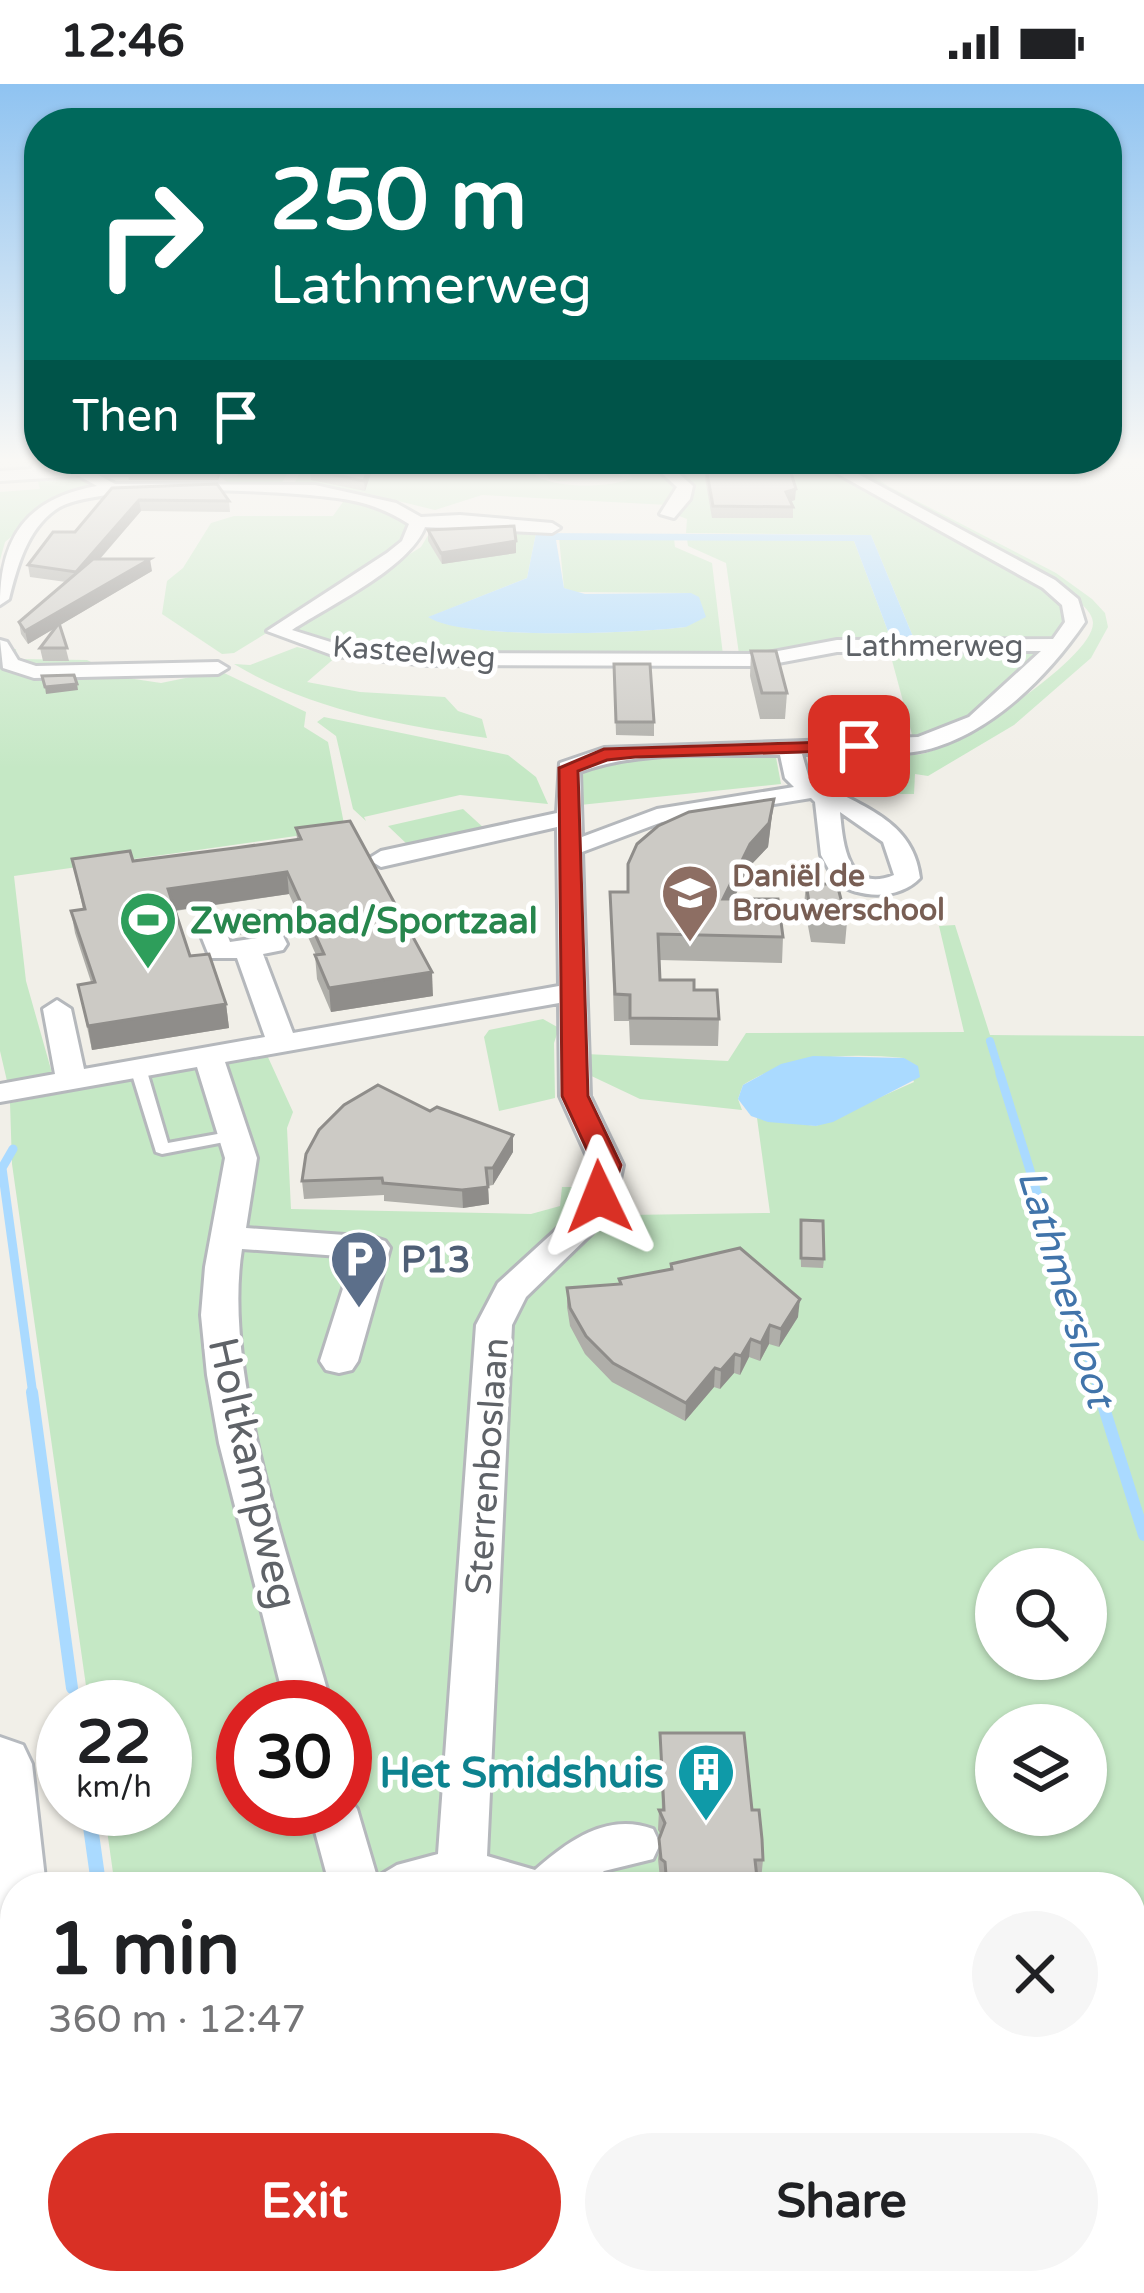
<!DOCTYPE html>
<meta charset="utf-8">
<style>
:root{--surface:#fff;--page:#f6f6f6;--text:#202124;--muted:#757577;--accent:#d93025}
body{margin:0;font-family:"Varela Round",sans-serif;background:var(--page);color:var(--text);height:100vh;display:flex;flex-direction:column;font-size:45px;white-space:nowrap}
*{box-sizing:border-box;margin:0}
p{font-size:39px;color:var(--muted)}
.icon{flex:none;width:66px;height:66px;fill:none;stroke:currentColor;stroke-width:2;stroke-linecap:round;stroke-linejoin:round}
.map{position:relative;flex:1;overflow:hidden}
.side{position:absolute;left:0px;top:1788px;width:1146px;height:423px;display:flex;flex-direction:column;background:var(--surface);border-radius:48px 48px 0 0;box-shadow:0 3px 9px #0004}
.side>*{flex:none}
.banner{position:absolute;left:24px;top:24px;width:1098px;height:366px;border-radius:48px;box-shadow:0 3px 9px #0004;background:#00695c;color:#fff;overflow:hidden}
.fabs{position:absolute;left:975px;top:1464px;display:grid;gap:24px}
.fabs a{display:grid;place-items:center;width:132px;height:132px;border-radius:50%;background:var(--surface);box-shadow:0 3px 9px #0004;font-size:60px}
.speed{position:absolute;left:36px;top:1596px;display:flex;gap:24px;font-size:60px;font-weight:700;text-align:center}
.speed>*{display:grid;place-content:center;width:156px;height:156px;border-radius:50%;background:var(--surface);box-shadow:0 3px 9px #0004;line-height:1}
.speed small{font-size:30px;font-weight:400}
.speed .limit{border:18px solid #d22;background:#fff;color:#111}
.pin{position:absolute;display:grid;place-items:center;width:102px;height:102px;color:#fff;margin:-51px;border-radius:24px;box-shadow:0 6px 18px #0006}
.me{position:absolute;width:132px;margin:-66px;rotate:358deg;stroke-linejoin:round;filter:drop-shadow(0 0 9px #0008)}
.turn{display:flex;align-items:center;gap:42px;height:252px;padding:0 48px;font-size:54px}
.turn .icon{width:156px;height:156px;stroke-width:2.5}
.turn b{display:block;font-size:84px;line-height:102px}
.then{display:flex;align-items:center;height:114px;padding:0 48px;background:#0003;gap:24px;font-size:45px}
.round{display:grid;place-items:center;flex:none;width:126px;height:126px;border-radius:63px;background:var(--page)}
.headline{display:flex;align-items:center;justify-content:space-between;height:204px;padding:0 48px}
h1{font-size:72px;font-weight:700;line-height:90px}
.primary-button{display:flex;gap:24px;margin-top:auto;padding:24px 48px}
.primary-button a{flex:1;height:138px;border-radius:72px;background:var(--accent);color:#fff;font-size:48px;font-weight:700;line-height:138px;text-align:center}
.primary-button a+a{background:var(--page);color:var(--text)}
.status{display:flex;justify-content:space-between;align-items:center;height:84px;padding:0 60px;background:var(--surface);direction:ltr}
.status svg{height:33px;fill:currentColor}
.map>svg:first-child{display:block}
.green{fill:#c5e8c5;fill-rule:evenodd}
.water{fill:#aadaff}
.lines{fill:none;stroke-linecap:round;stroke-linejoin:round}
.stream-far3{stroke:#aadaff;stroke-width:8}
.stream-far2{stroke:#aadaff;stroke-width:9}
.stream-far1{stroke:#aadaff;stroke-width:12}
.stream{stroke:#aadaff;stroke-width:15}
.service-casing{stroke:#b5b8bc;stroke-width:6}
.pedestrian-casing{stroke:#b5b8bc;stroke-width:6}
.minor-casing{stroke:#b5b8bc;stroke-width:6}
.secondary-casing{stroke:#b6babf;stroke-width:6}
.service{fill:#fff;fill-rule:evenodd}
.pedestrian{fill:#fff;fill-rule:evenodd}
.minor{fill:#fff;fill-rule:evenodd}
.secondary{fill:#fff;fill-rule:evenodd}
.wall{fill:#afaea9}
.shaded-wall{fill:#8f8d8a}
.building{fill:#cccac5;stroke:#8f8d8a;stroke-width:3}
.route{fill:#d93025;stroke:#8d1f18;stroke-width:3}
.labels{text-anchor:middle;stroke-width:10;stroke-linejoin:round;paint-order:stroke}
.far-street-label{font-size:30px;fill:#5f6368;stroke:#fff}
.far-education-label{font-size:30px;font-weight:bold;fill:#785e54;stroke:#fff;text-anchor:start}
.leisure-label{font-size:36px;font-weight:bold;fill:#27864d;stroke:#fff;text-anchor:start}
.service-label{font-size:36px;font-weight:bold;fill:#4e5e75;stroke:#fff;text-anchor:start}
.street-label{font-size:36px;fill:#5f6368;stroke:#fff}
.water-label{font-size:39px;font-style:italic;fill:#4174aa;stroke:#fff}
.near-street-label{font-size:42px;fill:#5f6368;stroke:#fff}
.near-culture-label{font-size:42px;font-weight:bold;fill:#0d838f;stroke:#fff;text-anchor:end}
</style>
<div class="status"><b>12:46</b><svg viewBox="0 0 49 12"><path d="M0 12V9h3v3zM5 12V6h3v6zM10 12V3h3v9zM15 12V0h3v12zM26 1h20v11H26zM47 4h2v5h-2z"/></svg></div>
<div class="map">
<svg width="1144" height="2209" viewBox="0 0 1144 2209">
<rect width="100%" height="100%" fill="#f1efe8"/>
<g class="green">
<path d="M215 376H295L279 404H234L222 394 237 392 241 385Z"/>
<path d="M307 376H610L605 382 623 393 558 397 549 395 541 382H532L536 392C559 405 610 404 633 394L618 381 653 379 680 402 668 421 482 411 435 426 357 407 291 405Z"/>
<path d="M659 376H812L1064 518 1069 529 1062 553H915L916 560 871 451 686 449 687 435 674 430 693 407Z"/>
<path d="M828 376H851L888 402 1056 489 1092 515 1105 529 1108 543 1091 574 1014 641 928 692 915 690 914 710H859L823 670C857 666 892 677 926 669 959 660 1093 575 1093 539 1093 528 1079 518 1071 511Z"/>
<path d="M83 390 103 406 60 411 5 458 0 476V408L40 405 37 394Z"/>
<path d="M348 411 412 438V451L386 475 234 569 222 570 162 530 167 497 183 484 211 439 234 432H333Z"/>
<path d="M430 448 536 449 527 494 429 533C468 557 636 549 686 543L691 509 574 508 564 504 559 454 674 455 675 463 712 479 723 571C579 571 427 587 287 548L421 463Z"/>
<path d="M687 455 854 457 889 550 897 560 739 570 726 479 688 462Z"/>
<path d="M297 563 337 572 307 598 360 608 445 613 458 627 482 635 487 654C397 640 313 627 234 580L250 581Z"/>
<path d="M0 565H16L17 575 87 576 121 593 161 599 220 587 306 628 304 643 328 658 345 745 14 792 26 897 52 989 7 997 0 967Z"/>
<path d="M890 569 1051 570 967 636 914 658Z"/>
<path d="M324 633 508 671 536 693 548 720 460 711 364 733 366 737 353 725 336 652 317 638Z"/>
<path d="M724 668H775L781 700 580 721V692C617 663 680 673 724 668Z"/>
<path d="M463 725 485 745 409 762 388 742Z"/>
<path d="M955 841 990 951 1144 952V2209H172L170 2196H1131V1803H115L104 1725H165V1623H89L12 1080 10 1019 267 971 293 1028 287 1044 291 1125 531 1130 560 1122 562 1103H580L627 1131 770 1129 757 1034 816 1042 914 998 904 974C846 969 793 970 743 1001L738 1015 742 1026 640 1015 583 988 586 970 728 977 746 949 964 948 939 842ZM996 1485H1086V1575H996ZM243 1623H345V1725H243ZM996 1641H1086V1731H996Z"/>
<path d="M543 935 559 944 554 959 555 1014 499 1027 484 953 489 946Z"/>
</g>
<g class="water">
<path d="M536 449 871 451 916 560H897L889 550 854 457 556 456 564 504 585 510 691 509 699 513 706 533 686 543C639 549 463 557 428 533L527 494Z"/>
<path d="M813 972 904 974 918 982 920 993 833 1038 816 1042 768 1038 751 1032 738 1015 743 1001 781 980Z"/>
</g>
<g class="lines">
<path class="stream-far3" d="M990 957 1001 993"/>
<g class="stream-far2">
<path d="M1000 990 1100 1311"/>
<path d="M13 1065 2 1084 33 1311"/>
</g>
<g class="stream-far1">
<path d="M32 1308 72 1604"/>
<path d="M1099 1308 1144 1451"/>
</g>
<g class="stream">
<path d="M88 1725 99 1803"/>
<path d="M155 2196 157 2209"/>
</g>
<defs>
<g id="service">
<path d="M36 376H44L33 391H27Z"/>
<path d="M138 979 146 984 168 1059 234 1047 242 1052 240 1055 162 1070 156 1068 130 984Z"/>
</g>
<path id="pedestrian" d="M130 385 134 390 87 391 81 388 87 385Z"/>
<g id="minor">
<path d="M647 376H663L693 402 690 415 674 434 660 430 677 403Z"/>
<path d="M813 376H832L1055 496 1078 515 1085 538C1048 592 991 650 925 666 888 674 841 669 802 670L808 691C851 721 913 731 920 794 899 816 860 815 836 798L821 771 815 718 811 714 662 738 582 768 590 1012 623 1081 616 1113 592 1149 526 1213 512 1241 487 1772 535 1786C568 1757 607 1728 653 1745L660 1760 653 1775 604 1787 586 1803H330L309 1725H345V1709L357 1725 377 1793 397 1781 438 1770 476 1241 498 1199 568 1135 582 1113 591 1081 560 1012 559 919 225 978 257 1074 246 1144 373 1153 385 1157 390 1164 358 1277 352 1286 339 1289 326 1286 320 1277 353 1173 242 1165C221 1297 296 1493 332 1623H286L219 1359 207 1291 201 1231 205 1183 225 1074 197 983 0 1018V1000L55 990 43 925 57 916 71 925 84 985 265 953 237 874H210L198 844C213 831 251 826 272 830L287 860 283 866 263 870 293 949 559 902 557 743 381 783 368 775 381 767 557 729 560 679 604 664 918 653 969 633 1041 567 837 568 762 582 430 581 335 572 267 547 387 469 402 457 409 440C390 428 371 420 349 416 296 406 95 397 55 426 27 446 17 483 9 515L0 521C0 452 28 414 97 402L79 392 0 397V387L82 382 115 400 315 401 396 419 421 433 460 431 552 439 560 444 552 449 425 443C409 484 330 521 292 546L337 560 430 569 762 570 837 556 1053 555 1065 538 1062 521 1043 504ZM780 671 785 694 794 703 657 725 582 753 580 688C641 665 715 672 780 671ZM840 728 883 758 894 791C848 810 843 762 840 728ZM254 845 257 854 230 858 227 850Z"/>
<path d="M0 556 7 558 18 576 36 582 218 578 228 584 218 590 34 594 3 584Z"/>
</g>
<g id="secondary">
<path d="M0 1653 23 1661 32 1680 46 1803H15V1866L0 1861Z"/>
<path d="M15 2183V2196H91L92 2209H10Z"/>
</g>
</defs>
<use href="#service" class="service-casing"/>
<use href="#pedestrian" class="pedestrian-casing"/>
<use href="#minor" class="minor-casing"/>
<use href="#secondary" class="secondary-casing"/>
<use href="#service" class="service"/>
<use href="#pedestrian" class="pedestrian"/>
<use href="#minor" class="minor"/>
<use href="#secondary" class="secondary"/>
</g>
<g class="wall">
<path d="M226 376 218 396H129L127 381 135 379Z"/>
<path d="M373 383 365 407 311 396 310 386Z"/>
<path d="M706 383 795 416 791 417 793 423V434H712L705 394Z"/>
<path d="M112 404 229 417 230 428 141 427 100 475 152 487 60 541 69 577H43L40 564 55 544 28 560 21 550 19 538 66 498 30 493 28 481 75 448Z"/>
<path d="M428 446 516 469 442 480 428 457Z"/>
<path d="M751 567 787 609 785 635H760L750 592Z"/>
<path d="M614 580 654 638V652L616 651Z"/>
<path d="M774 715 768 763 748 784 734 815 783 853 782 879 659 876 660 896 694 906 719 935 718 962 630 961 629 937H614L610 808H628Z"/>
<path d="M296 744 433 912 331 928 317 895 315 871H316L289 810 175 827 190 872 226 920 229 944 92 966 78 901 91 898 75 849 71 827 83 825 72 775 133 777 297 755Z"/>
<path d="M806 800 847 838 845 860 811 858 804 821Z"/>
<path d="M513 1051V1068L493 1101 488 1102 489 1120 463 1124 384 1117V1111L304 1115 302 1097Z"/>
<path d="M800 1145 824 1175 823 1184 801 1183Z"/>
<path d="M671 1180 798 1233 779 1263 769 1260 760 1277 749 1273 740 1291 734 1289 720 1305 714 1303 685 1337 612 1298 585 1270 570 1242 567 1223V1204L619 1200V1195L670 1185Z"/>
<path d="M660 1649 752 1726 763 1776 761 1796H757L758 1803H665L664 1797 660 1795 658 1775 661 1751 658 1746 659 1726H662Z"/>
</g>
<g class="shaded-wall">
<path d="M219 376H226L218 396 216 381Z"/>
<path d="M371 376 373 383 365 407 364 397Z"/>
<path d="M796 405 795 416 786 419V408Z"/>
<path d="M139 416 141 427 78 500 76 488Z"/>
<path d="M516 457V469L442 480 441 469Z"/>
<path d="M150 475 152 487 28 560 25 547Z"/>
<path d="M77 600 78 606 46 610 45 603Z"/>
<path d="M774 715 768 763 748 784 722 840 723 815Z"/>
<path d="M287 788 289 810 171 827 168 805Z"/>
<path d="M432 888 433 912 331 928 329 904Z"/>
<path d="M226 920 229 944 92 966 88 942Z"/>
<path d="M513 1051V1068L493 1101V1084Z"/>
<path d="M488 1103 489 1120 463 1124 462 1106Z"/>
<path d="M800 1215 798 1233 779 1263 781 1245Z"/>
<path d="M770 1241 769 1260 760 1277 761 1259Z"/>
<path d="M751 1255 749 1273 740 1291 741 1272Z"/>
<path d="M735 1270 734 1289 720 1305 721 1286Z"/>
<path d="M715 1284 714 1303 685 1337 686 1319Z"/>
<path d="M390 2196 391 2205 379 2209H350Z"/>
</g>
<g class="building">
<path d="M136 376H219L216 381H127L135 379Z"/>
<path d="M315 376H371L364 397 310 386Z"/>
<path d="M745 376H787L796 405 786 408 793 423 713 422 706 383 745 381Z"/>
<path d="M217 400 229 417 139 416 76 488 28 481 53 448H75L112 404Z"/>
<path d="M514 442 516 457 441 469 428 446Z"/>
<path d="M93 475H150L25 547 19 538Z"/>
<path d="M59 539 67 564H40Z"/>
<path d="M751 567H776L787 609H762Z"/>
<path d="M614 580H650L654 638H616Z"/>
<path d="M74 591 77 600 45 603 42 592Z"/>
<path d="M774 715 769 739 750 760 723 815H778L783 853 658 850 660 896H694V906H717L719 935 630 934V911L615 910 610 808H628V780L637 760 658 742 689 728Z"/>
<path d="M350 737 432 888 329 904 315 871 324 870 287 788 168 805 190 872 209 870 226 920 88 942 78 901 95 898 71 827 85 825 72 775 130 767 133 777 235 764 301 755 296 744Z"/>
<path d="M806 800H837L847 838 812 836Z"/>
<path d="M378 1001 430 1027 437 1023 513 1051 493 1084H486L488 1103 462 1106 383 1099 382 1094 302 1097 306 1070 319 1046 344 1021Z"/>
<path d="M801 1136 823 1137 824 1175 801 1174Z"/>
<path d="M740 1164 800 1215 781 1245 770 1241 761 1259 751 1255 741 1272 735 1270 721 1286 715 1284 686 1319 613 1279 586 1252 570 1224 567 1204 621 1200 619 1195 672 1185 671 1180Z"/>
<path d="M660 1649H744L752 1726H759L762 1755 763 1776H755L758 1803H667L665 1778 661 1775 659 1755 665 1739 659 1726H664Z"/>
<path d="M328 2196H389L350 2209H330Z"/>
</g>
<linearGradient id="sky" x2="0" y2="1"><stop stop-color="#8fc3f1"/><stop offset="0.55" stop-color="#f9f8f5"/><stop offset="1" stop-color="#f9f8f5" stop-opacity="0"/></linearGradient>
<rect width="1144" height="685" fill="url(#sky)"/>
<path class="route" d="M859 657 868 662 866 666 635 673 607 676 578 687 588 1012 621 1081 609 1119H590L586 1113 594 1081 562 1012 559 684 604 665Z"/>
<defs>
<symbol id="school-pin" viewBox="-11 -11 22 30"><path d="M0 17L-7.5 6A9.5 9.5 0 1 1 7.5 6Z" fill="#8d6e63" stroke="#fff"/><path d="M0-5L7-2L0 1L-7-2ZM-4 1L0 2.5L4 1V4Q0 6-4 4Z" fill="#fff"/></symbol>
<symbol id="stadium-pin" viewBox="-11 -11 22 30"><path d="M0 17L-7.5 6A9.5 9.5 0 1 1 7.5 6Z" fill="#2e9e5b" stroke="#fff"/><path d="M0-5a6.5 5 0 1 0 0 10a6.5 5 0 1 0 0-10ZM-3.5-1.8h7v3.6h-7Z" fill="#fff"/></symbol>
<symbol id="parking-pin" viewBox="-11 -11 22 30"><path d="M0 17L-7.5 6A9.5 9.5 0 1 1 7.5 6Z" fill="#5c6f8a" stroke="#fff"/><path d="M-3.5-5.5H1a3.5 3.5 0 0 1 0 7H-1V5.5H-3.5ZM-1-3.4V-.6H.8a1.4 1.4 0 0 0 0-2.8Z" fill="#fff"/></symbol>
<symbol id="building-pin" viewBox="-11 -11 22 30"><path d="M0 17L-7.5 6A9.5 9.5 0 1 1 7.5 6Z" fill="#0f9aa8" stroke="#fff"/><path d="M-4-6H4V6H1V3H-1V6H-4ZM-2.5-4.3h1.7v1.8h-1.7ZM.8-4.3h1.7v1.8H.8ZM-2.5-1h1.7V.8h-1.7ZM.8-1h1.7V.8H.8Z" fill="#fff"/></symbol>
</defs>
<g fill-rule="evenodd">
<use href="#school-pin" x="657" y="776" width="66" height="90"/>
<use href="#stadium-pin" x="115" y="803" width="66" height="90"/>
<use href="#parking-pin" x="326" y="1142" width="66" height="90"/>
<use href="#building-pin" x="673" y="1655" width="66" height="90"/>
</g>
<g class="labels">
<g class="far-street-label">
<text x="934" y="572">Lathmerweg</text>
<text transform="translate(414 568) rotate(4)" y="10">Kasteelweg</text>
</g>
<g class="far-education-label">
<text x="732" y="802">Daniël de<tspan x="732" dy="34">Brouwerschool</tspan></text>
</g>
<g class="leisure-label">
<text x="190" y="849">Zwembad/Sportzaal</text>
</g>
<g class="service-label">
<text x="401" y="1188">P13</text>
</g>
<g class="street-label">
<text transform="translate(486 1382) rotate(-86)" y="13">Sterrenboslaan</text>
</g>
<g class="water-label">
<text transform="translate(1067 1204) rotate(73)" y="14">Lathmersloot</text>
</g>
<g class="near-street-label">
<text transform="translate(254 1389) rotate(77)" y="15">Holtkampweg</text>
</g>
<g class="near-culture-label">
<text x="664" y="1703">Het Smidshuis</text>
</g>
</g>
</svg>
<div class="fabs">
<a><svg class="icon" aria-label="search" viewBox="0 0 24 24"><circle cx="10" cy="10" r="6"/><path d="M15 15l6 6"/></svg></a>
<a><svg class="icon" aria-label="layers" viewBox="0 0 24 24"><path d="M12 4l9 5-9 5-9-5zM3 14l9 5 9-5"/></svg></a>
</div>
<div class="speed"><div>22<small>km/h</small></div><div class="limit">30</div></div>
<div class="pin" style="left:859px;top:662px;background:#d93025"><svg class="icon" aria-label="arrive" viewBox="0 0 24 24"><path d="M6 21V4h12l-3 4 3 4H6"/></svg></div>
<svg class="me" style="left:599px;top:1113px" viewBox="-20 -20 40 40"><path d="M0-17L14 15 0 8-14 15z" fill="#d93025" stroke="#fff" stroke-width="4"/></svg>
<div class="banner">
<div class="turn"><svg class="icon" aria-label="right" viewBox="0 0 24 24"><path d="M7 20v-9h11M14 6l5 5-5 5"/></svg><div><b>250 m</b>Lathmerweg</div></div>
<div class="then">Then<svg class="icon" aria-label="arrive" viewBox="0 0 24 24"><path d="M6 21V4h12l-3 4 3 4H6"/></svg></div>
</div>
<section class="side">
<div class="headline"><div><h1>1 min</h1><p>360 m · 12:47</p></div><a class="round"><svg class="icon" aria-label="close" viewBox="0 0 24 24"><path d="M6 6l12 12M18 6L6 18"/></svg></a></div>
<div class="primary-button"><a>Exit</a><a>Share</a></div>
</section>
</div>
